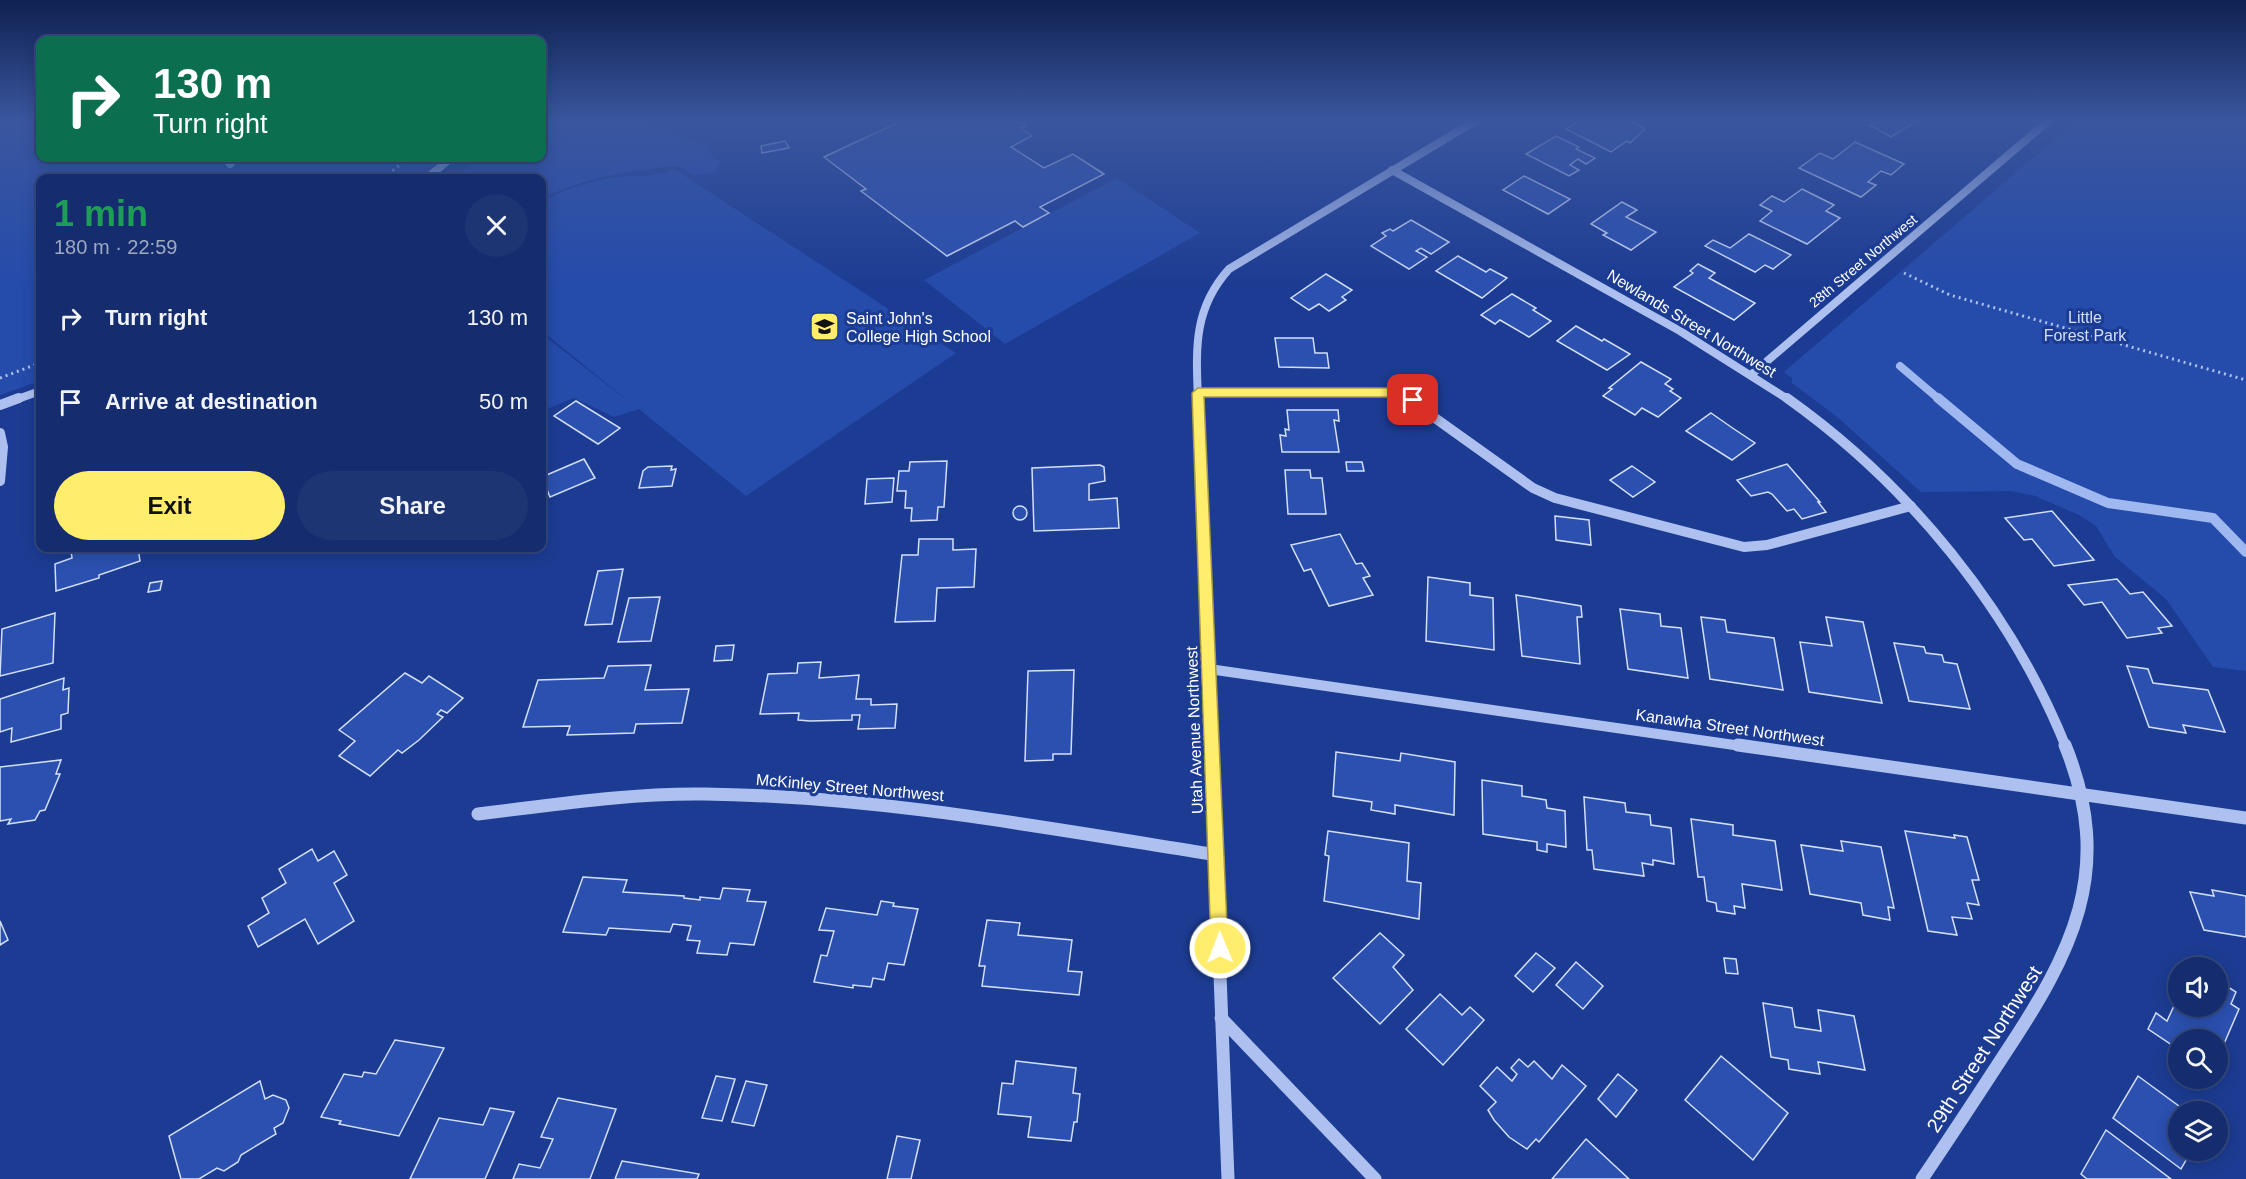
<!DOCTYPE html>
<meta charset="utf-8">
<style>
:root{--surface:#152d6e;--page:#1e3573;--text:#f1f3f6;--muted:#9da8c2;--line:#344981;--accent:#ffed6b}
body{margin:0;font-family:Helvetica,sans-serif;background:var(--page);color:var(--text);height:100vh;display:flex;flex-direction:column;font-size:22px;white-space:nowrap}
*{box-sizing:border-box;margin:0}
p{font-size:20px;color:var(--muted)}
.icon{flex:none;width:33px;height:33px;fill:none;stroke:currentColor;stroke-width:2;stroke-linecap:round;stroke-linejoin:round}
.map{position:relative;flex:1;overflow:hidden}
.details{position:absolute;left:36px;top:174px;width:510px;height:378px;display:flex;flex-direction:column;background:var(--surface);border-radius:12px;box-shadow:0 3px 15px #0003,0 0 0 2px var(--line)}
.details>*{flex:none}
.hud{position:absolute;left:36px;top:36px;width:510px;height:126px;border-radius:12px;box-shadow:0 3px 15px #0003,0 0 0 2px var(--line);background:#0b6e4f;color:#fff;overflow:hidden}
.buttons{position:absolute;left:2168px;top:957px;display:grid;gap:12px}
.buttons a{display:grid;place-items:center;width:60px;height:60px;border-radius:50%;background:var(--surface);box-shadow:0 3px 15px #0003,0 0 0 2px var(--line);font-size:30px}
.pin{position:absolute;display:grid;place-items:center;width:51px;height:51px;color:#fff;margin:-26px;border-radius:12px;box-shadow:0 3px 9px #0006}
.me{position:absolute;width:66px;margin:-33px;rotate:359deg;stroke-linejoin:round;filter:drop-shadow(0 0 4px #0008)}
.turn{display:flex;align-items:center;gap:21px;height:126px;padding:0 18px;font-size:27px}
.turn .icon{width:78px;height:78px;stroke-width:2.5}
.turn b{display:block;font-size:42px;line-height:51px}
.round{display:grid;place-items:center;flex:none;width:63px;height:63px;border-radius:32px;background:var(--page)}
.summary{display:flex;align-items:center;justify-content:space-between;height:102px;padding:0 18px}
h1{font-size:36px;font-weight:700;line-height:45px;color:#1e9e55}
.action{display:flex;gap:12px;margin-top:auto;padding:12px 18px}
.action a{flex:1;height:69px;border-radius:36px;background:var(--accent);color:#111;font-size:24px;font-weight:700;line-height:69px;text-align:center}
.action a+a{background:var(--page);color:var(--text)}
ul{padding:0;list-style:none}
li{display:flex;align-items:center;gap:18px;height:84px;padding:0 18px}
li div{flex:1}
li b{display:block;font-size:22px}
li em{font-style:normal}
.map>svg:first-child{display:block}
.green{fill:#254bab}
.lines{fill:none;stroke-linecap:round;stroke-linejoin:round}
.stream-far1{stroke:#a0b8f0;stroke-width:8}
.stream{stroke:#a0b8f0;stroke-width:10}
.building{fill:#2b50b0;stroke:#d3dffa;stroke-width:1.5}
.path{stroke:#adc0ef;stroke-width:3;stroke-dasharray:2 4;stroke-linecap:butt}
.minor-far2{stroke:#adc0ef;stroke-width:8}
.minor-far1{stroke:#adc0ef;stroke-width:10}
.minor{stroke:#adc0ef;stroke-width:13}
.route{fill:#ffed6b;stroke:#a69a46;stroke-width:1.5}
.labels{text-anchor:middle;stroke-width:6;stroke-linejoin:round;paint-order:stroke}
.far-street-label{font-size:14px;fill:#fff;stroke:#1c3c93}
.park-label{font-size:16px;fill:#d3dffa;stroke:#1c3c93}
.poi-label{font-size:16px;fill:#fff;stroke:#1c3c93;text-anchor:start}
.street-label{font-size:16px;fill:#fff;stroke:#1c3c93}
.near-street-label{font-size:20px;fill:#fff;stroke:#1c3c93}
</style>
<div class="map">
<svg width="2246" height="1179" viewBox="0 0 2246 1179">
<rect width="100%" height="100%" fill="#1c3c93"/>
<g class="green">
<path d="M0 121H40V158H443L420 178H40V381L0 395Z"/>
<path d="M542 121H643L650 128 707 144 713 157 722 162 713 173 693 175 686 169 676 166C628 170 586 178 542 198V178H454L479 158H542Z"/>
<path d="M2076 121H2246V671L2213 667 2166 599 2115 557 2096 526 2079 515 2035 496 2012 491 1921 492 1836 416 1792 383V378L1784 372Z"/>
<path d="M674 169 956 353 746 496 639 409 614 417 574 398 542 411V334L633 405 542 331V200C567 190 592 180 618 177 641 174 652 179 674 169Z"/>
<path d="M1117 178 1200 233 1005 344 924 280Z"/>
</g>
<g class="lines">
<g class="stream-far1">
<path d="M230 164 234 158"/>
<path d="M1900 366 1940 400"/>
</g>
<path class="stream" d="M1938 398 2017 464 2108 503 2213 518 2246 552"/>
</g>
<g class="building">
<path d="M901 121H1019L1026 126 1021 128 1032 136 1011 147 1044 168 1073 154 1104 174 1040 207 1049 213 1023 227 1015 221 947 256 861 191 866 189 824 157Z"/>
<path d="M1579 121H1630L1645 129 1630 143 1627 141 1611 152 1566 129Z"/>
<path d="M1879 121H1917L1891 137 1870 125Z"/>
<path d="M1556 136 1579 147 1576 149 1595 158 1586 164 1578 159 1570 165 1579 170 1569 176 1526 154Z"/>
<path d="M785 141 789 148 762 153 761 146Z"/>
<path d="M1855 142 1904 164 1891 175 1881 171 1868 182 1876 185 1861 197 1799 168 1820 153 1833 159Z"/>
<path d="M1524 176 1570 199 1548 214 1503 190Z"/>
<path d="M1802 189 1834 205 1826 211 1840 218 1807 244 1760 221 1772 211 1760 205 1772 196 1784 202Z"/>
<path d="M1622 202 1637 210 1626 217 1656 232 1631 250 1603 235 1607 233 1591 224Z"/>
<path d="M1411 220 1449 242 1431 254 1421 248 1416 251 1427 257 1409 269 1371 246 1386 236 1382 233 1390 229 1393 231Z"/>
<path d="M1749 234 1791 255 1773 269 1765 265 1755 272 1705 246 1713 240 1730 248Z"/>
<path d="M1458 256 1486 272 1490 269 1507 278 1482 298 1436 271Z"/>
<path d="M1698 264 1715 273 1709 278 1755 303 1734 320 1674 287 1693 273 1690 271Z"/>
<path d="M1326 274 1352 290 1342 297 1346 300 1329 311 1319 304 1309 310 1291 298Z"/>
<path d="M1512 294 1536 308 1533 310 1551 321 1529 337 1500 320 1495 324 1481 315Z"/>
<path d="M1576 326 1602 341 1604 339 1630 354 1607 370 1557 341Z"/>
<path d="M1275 338H1313L1315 353H1327L1329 368 1279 367Z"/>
<path d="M1641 362 1671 379 1665 384 1673 389 1670 391 1681 398 1658 417 1642 408 1635 415 1603 396 1612 389 1609 388Z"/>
<path d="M576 401 620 428 598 444 554 416Z"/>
<path d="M1287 410H1338L1339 421 1334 420 1339 452H1282L1280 435 1286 436 1285 429 1289 430Z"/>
<path d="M1711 413 1734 429 1755 443 1732 460 1686 431Z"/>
<path d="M584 459 595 478 550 497 542 477Z"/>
<path d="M947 461 944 507H938L937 520 911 521 912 508H905L906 491H897L899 471H909L910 462Z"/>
<path d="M1346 462H1362L1364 471H1347Z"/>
<path d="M1787 464 1820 502H1818L1826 512 1802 519 1794 509 1787 511 1772 494 1768 492 1751 496 1737 480Z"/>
<path d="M1100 465 1104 467 1105 481 1089 484V500L1117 498 1119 528 1034 531 1032 468Z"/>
<path d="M672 466 671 470 676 469 672 486 639 488 643 471 648 467Z"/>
<path d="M1632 466 1655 482 1633 497 1610 480Z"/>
<path d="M1285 470H1310L1311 478H1322L1326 514H1288Z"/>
<path d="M894 478 892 502 865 504 867 479Z"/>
<circle cx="1020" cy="513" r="7"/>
<path d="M2052 511 2094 560 2054 566 2032 539 2024 540 2005 518Z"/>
<path d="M1555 516 1589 520 1591 545 1556 540Z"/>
<path d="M1340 534 1356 564 1362 563 1370 576 1363 578 1373 595 1329 606 1311 569 1304 571 1291 545Z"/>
<path d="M919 539H953V550L976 549 974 587 937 588 935 621 895 622 902 555H918Z"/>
<path d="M81 548H138L140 561 99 575V578L56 591 55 564 72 558 71 551Z"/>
<path d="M623 569 612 624 585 625 598 571Z"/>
<path d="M1428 577 1470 583V595L1493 598 1494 650 1426 641Z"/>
<path d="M2117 579 2130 594 2143 592 2172 626 2158 628 2162 633 2127 638 2102 602 2084 605 2068 585Z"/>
<path d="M162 581 160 590 148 592 150 583Z"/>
<path d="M1516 595 1581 606 1582 617H1577L1580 664 1522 656Z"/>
<path d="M660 597 651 641 618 642 629 598Z"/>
<path d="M1620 609 1660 614 1661 626 1681 628 1688 678 1628 669Z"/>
<path d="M55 613 53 663 0 676 2 629Z"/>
<path d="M1701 617 1725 620 1727 632 1774 638 1783 690 1710 679Z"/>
<path d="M1826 617 1863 622 1882 703 1809 692 1800 642 1832 646Z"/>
<path d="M1894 643 1924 647 1926 653 1942 655 1944 662 1957 664 1970 709 1909 701Z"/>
<path d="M734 645 732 660 714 661 716 646Z"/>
<path d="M821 662 819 678 859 675 856 699H871V705L897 704 895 728 858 729 860 715H852V720L810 721 798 720 799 713 760 714 768 674 797 673 798 663Z"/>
<path d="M651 665 645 690 689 689 682 723 636 724 634 733 567 735 570 726 523 727 538 680 604 678 608 666Z"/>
<path d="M2127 666 2148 669 2153 683 2208 690 2225 732 2183 725 2186 733 2149 727Z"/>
<path d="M1074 670 1071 754H1053V760L1025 761 1028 671Z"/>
<path d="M405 673 422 683 429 676 463 698 447 713 441 710 437 714 443 717 419 740 402 753 398 750 370 776 339 756 355 741 339 730Z"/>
<path d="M64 678 63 690 69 688 68 713 61 715V729L11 742 12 728 0 732V699Z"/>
<path d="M1336 752 1400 761 1401 753 1455 762 1454 815 1395 805V814L1371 810 1372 802 1333 796Z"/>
<path d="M61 760 56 774H60L45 810 40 811 35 820 8 824 11 819 0 821V767Z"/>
<path d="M1482 780 1522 786V796L1546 800 1547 808 1565 811 1566 847 1547 844V852L1537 850V842L1483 834Z"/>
<path d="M1584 797 1625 803 1626 812 1650 815 1651 825 1671 828 1674 864 1653 860V865L1642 863 1644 876 1594 869 1592 850H1587Z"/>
<path d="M1691 819 1733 825V835L1775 841 1782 890 1742 884 1745 908 1734 906 1735 914 1717 911 1716 903 1707 901 1704 877H1698Z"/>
<path d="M1328 831 1409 843 1407 881 1421 883 1419 919 1324 901 1329 856 1325 855Z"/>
<path d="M1905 831 1955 838 1954 835 1967 837 1979 880H1972L1979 905 1967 903 1972 919 1952 917 1957 935 1928 931Z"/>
<path d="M1841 841 1881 847 1894 908 1888 907 1890 920 1863 915 1861 903 1810 894 1801 845 1843 851Z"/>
<path d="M312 849 318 861 334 851 347 875 334 883 354 921 318 944 305 919 258 947 248 926 269 913 262 898 286 883 279 869Z"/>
<path d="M583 877 627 880 623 892 684 896V898L700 900V897L720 899 723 888 750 890 747 901 766 902 754 945 730 943 727 955 697 953 700 941 687 940 691 926 673 924 670 932 609 928 606 935 563 932Z"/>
<path d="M2212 890 2246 896V937L2204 930 2190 892 2214 896Z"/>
<path d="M881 901 894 903 893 906 918 909 904 965 888 963 884 980 873 978 871 987 853 985V988L814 982 821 955 827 956 834 931 819 930 826 908 877 915Z"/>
<path d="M987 920 1020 923 1018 935 1072 940 1068 971 1082 972 1079 995 982 986 985 966H979Z"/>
<path d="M0 921 8 940 0 945Z"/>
<path d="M1380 933 1404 955 1393 967 1413 990 1380 1024 1333 978Z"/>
<path d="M1536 953 1555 968 1533 992 1515 976Z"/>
<path d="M1724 958 1736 959 1738 974 1726 973Z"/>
<path d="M1576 962 1603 986 1583 1009 1556 985Z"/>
<path d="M2217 980 2236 992 2231 1004 2239 1009 2217 1060V1040H2178V1049L2148 1029 2156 1013 2167 1021 2178 997V1006H2217Z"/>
<path d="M1440 994 1462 1015 1470 1007 1484 1020 1443 1065 1406 1029Z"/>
<path d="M1763 1003 1792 1008 1795 1027 1821 1031 1818 1010 1854 1016 1865 1070 1818 1062 1820 1074 1789 1069 1788 1060 1771 1057Z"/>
<path d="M395 1040 444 1048 399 1136 339 1124 341 1121 321 1117 344 1074 362 1077 364 1072 376 1074Z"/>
<path d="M1721 1056 1788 1113 1753 1160 1685 1100Z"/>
<path d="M1519 1059 1528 1067 1534 1061 1552 1079 1562 1065 1586 1086 1539 1142 1536 1139 1527 1149 1509 1137 1494 1120 1488 1110 1496 1102 1480 1086 1497 1067 1512 1081 1517 1074 1511 1068Z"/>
<path d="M1016 1061 1076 1068 1073 1093 1080 1094 1077 1122H1074L1071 1141 1028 1137 1031 1117 998 1114 1002 1083 1013 1084Z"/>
<path d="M1618 1074 1637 1090 1616 1117 1598 1099Z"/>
<path d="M716 1076 735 1079 722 1121 702 1118Z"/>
<path d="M2138 1076 2187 1112H2178V1150H2192L2181 1169 2113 1118Z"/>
<path d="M260 1081 265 1099 273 1095 286 1100 289 1108 283 1123 274 1128 276 1134 241 1155 238 1162 224 1171 217 1168 199 1179H181L169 1136Z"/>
<path d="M746 1081 767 1085 754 1126 732 1122Z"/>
<path d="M558 1098 616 1109 590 1179H513L519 1164 540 1168 553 1139 541 1137Z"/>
<path d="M490 1108 514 1112 485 1179H410L439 1118 483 1125Z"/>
<path d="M2106 1130 2171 1179H2087L2081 1174Z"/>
<path d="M897 1136 920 1140 911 1179H887Z"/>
<path d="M1586 1139 1629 1179H1552Z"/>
<path d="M622 1161 699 1174 697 1179H615Z"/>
</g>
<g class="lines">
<g class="path">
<path d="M383 178 409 158"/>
<path d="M1904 273 1950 295 2246 380"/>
<path d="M0 378 40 363"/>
</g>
<g class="minor-far2">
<path d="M1392 170 1680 331 1789 400"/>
<path d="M427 178 451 158"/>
<path d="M1752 374 2048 121"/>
<path d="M1198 393H1400L1409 400"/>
<path d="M15 400 40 391"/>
<path d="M1198 400C1196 349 1193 309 1229 269L1475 121"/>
</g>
<g class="minor-far1">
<path d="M1198 398 1211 747"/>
<path d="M1407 398 1533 488 1555 498 1744 547 1767 545 1911 506"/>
<path d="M1787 398C1908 484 2010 608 2066 747"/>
<path d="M0 405 19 398"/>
<path d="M0 433 3 447 0 481"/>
<path d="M1209 669 1748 747"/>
</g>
<g class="minor">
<path d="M1211 745 1228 1179"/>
<path d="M1738 745 2246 818"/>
<path d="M478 814C553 805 628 793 704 794 877 796 1047 828 1217 855"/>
<path d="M1221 1018 1375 1179"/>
<path d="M1922 1179C1949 1139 1976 1098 2002 1058 2072 953 2116 871 2065 745"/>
</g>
</g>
<linearGradient id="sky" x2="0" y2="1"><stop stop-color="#0f2151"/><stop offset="0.42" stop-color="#3a569e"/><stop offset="1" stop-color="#3a569e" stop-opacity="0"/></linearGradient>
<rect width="2246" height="286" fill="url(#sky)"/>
<path class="route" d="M1198 388H1400L1419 400 1413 405 1398 397H1204L1228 948 1225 954 1220 956 1214 954 1211 948 1192 393Z"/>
<defs>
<symbol id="school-square" viewBox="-11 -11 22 22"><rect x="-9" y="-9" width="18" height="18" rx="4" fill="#ffed6b" stroke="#1c3c93"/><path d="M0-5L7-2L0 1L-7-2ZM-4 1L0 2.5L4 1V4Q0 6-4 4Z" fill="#111"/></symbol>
</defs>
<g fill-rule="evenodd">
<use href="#school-square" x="808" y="310" width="33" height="33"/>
</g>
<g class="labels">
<g class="far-street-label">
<text transform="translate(1863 261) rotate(-40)" y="5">28th Street Northwest</text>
</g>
<g class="park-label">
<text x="2085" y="323">Little<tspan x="2085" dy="18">Forest Park</tspan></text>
</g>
<g class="poi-label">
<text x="846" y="324">Saint John's<tspan x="846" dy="18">College High School</tspan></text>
</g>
<g class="street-label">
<text transform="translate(1692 323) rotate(31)" y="6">Newlands Street Northwest</text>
<text transform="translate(1730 727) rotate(8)" y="6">Kanawha Street Northwest</text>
<text transform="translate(1194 730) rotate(-92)" y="6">Utah Avenue Northwest</text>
<text transform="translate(850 787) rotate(5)" y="6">McKinley Street Northwest</text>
</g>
<g class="near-street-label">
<text transform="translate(1984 1049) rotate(-57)" y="7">29th Street Northwest</text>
</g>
</g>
</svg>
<div class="buttons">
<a><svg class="icon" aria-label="sound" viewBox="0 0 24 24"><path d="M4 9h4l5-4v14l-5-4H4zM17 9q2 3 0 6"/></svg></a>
<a><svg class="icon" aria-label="search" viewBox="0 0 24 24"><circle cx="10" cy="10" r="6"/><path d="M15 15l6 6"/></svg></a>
<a><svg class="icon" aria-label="layers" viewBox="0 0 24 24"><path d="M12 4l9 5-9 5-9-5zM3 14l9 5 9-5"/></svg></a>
</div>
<div class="pin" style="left:1413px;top:400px;background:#d93025"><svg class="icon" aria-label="arrive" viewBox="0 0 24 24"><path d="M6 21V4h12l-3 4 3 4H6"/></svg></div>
<svg class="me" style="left:1220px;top:948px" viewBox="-20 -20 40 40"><circle r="17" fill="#ffed6b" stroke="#fff" stroke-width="3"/><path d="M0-11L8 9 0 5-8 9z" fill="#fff"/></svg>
<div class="hud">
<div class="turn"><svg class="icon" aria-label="right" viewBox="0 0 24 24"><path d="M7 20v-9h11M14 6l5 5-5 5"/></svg><div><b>130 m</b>Turn right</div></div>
</div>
<section class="details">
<div class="summary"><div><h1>1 min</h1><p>180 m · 22:59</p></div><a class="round"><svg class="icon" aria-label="close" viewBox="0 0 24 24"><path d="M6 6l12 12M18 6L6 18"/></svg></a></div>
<ul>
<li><svg class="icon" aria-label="right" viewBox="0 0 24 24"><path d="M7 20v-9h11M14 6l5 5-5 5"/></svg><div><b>Turn right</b></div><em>130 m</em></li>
<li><svg class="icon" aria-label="arrive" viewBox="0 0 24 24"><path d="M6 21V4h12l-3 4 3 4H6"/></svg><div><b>Arrive at destination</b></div><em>50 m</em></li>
</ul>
<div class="action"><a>Exit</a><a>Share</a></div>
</section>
</div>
